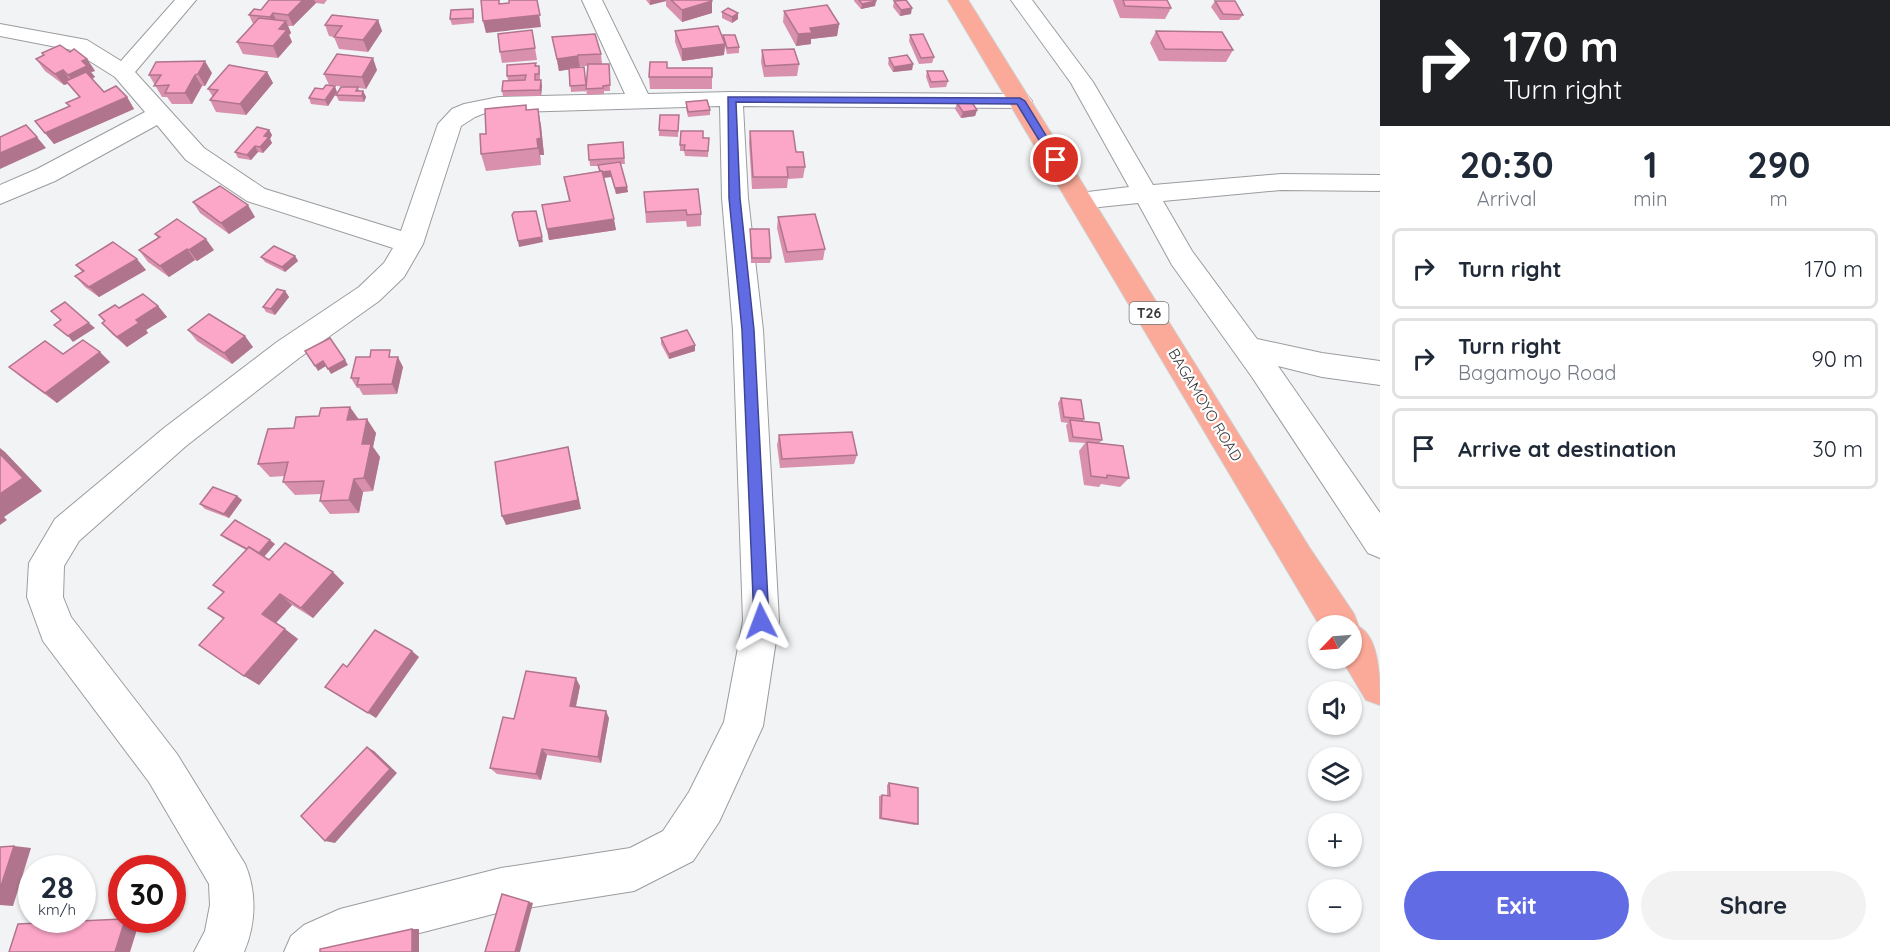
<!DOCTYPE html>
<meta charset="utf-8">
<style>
:root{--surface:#fff;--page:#f2f2f3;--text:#1f2937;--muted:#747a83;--line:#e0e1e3;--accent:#616ce4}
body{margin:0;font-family:Quicksand,sans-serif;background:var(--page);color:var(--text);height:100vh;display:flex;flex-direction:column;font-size:22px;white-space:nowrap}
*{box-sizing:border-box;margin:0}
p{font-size:20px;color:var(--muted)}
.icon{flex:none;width:33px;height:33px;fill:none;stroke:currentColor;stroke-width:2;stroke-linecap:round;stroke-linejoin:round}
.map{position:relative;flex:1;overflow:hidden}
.drawer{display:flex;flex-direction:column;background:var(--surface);width:510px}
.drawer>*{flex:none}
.top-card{background:#202124;color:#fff;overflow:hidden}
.needle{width:39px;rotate:245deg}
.buttons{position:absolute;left:1308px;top:615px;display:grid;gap:12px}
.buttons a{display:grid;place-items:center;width:54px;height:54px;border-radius:50%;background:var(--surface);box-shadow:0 2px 4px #0004;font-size:30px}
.speed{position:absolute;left:18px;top:855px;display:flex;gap:12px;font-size:30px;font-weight:700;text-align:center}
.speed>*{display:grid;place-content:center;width:78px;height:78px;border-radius:50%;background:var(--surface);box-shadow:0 2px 4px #0004;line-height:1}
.speed small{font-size:15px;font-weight:400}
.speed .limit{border:9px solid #d22;background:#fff;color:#111}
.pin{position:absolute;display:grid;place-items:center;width:51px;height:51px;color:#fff;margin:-26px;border:3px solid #fff;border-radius:50%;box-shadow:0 2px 6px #0007}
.me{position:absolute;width:66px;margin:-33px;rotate:357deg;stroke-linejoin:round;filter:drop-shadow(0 0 4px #0008)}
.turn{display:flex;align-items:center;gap:21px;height:126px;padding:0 24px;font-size:27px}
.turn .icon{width:78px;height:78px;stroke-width:2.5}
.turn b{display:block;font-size:42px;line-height:51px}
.eta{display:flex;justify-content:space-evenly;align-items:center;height:102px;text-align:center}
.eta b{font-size:36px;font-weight:700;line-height:42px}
.primary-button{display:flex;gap:12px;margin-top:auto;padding:12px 24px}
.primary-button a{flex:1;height:69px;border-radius:36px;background:var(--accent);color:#fff;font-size:24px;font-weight:700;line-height:69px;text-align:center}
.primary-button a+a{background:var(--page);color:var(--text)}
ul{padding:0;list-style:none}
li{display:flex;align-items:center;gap:18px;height:81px;margin:0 12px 9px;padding:0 12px;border:3px solid var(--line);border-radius:9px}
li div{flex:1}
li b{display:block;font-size:22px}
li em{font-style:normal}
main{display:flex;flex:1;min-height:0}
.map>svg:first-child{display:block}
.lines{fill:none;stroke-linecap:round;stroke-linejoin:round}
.minor-casing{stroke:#9b9c9f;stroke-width:2}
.highway-casing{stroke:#d0d0d0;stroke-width:2}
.minor{fill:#fff;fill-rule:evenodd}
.highway{fill:#fba998;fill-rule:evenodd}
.wall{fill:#d990ac;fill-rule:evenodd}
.shaded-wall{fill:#b0758c}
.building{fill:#fca7c8;stroke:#b0758c;stroke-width:1.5}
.route{fill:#616ce4;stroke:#3f4694;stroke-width:1.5}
.labels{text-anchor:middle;stroke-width:4.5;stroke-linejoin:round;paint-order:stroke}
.shield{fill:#fff;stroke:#767676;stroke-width:1.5}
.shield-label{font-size:14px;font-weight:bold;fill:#3b3b3c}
.street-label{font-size:15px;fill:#3b3b3c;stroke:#fff}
</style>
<main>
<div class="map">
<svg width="1380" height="952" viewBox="0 0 1380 952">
<rect width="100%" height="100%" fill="#f1f3f5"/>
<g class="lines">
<defs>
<g id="minor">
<path d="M175 0H196L135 72 204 148 265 189 401 231 438 124 452 109 464 104 499 97 625 94 582 0H602L648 94 731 92 1020 94 1028 96 1032 101 1028 106 1020 108 743 106 748 198 763 330 779 621 763 726 719 822 693 861 634 891 501 912 346 952H284L291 936 304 925 340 909 501 868 630 848 663 831 689 792 724 722 743 621 733 330 722 198 720 106 485 113 475 117 461 126 423 244 404 277 379 301 299 358 186 446 79 541 64 566 63 597 71 617 177 754 245 864C257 892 256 924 244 952H194L205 931 210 905 209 884 149 782 43 641 27 597 29 563 55 519 164 428 277 342 359 287 384 263 393 248 247 201 186 160 157 125 55 181 0 204V185L37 169 145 112 115 77 72 50 0 36V24L87 40 121 61Z"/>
<path d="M1011 0H1032L1093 82 1153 185 1281 174 1380 175V191L1281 190 1163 201 1192 251 1257 339 1322 353 1380 361V385L1322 377 1278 366 1380 513V558L1368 553 1252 377 1172 265 1138 203 1080 209 1071 206 1067 200 1071 194 1129 187 1071 83Z"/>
</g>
<path id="highway" d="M948 0H968L1309 547 1354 614 1359 627C1380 638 1380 681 1380 705L1366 700 1341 658H1352V626H1320Z"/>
</defs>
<use href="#minor" class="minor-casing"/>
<use href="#highway" class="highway-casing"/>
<use href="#minor" class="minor"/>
<use href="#highway" class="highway"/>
</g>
<g class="wall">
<path d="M269 0H327L324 4 316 3 293 26H288L291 33 289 35 292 42 278 58 243 54 237 42 253 24 249 15 261 10Z"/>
<path d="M646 0H711L712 13 682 22 666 6V1L650 5Z"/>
<path d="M854 0H876L875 6 861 9 854 1Z"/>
<path d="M1113 0H1167L1171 8 1165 19 1120 18Z"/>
<path d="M894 1 911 14 900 16 893 7Z"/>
<path d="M1215 1 1243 15 1239 20H1220L1211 7Z"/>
<path d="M473 9 474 15V23L452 25 450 19Z"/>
<path d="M784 11 839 24 837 36 811 39V44L796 46 783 22Z"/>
<path d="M722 12 738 13V19L732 23 722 18Z"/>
<path d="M378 20 382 31 368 52 339 49 334 37 329 36 325 25Z"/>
<path d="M532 30 537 60 502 63 500 52Z"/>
<path d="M675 31 723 40V35L739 47V53L727 54 725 46 724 55 682 61 675 42Z"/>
<path d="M1156 31 1233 50 1226 62 1159 61 1150 43Z"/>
<path d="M910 35 934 57 932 63 919 64 909 41Z"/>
<path d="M552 37 601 54 602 64H609L610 91H604V94L587 95 586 89 587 91 571 92 569 69 559 71ZM579 66H588L586 89 584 67H580Z"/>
<path d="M762 50 799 64 797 76 764 77 761 62Z"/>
<path d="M70 52 87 59 95 71 91 72 95 77 92 79 104 92 127 97 134 109 54 144 35 121 70 107 66 103 79 97 68 84 64 85 45 71 36 59 44 56 42 53Z"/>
<path d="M889 58 913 64 912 70 893 72 888 64Z"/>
<path d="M536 66H539L540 72V80L542 86 541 96H503L502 91 508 80 507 76Z"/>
<path d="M667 68H712V89H650L649 77Z"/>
<path d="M377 70 366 89 358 88 360 91H363L366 97 364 102 339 101 336 95 345 87 329 85 324 74Z"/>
<path d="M927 71 948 81 946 87 930 88 926 77Z"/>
<path d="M267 72 273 83 246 115 216 112 210 100 213 97 208 89Z"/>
<path d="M212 73 205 86H202L192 104H172L167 97H162L149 75Z"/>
<path d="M337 92 328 106 311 104 309 98Z"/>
<path d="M686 102 710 110V115L688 117 686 108Z"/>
<path d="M957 103 977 110 975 116 961 118 955 109Z"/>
<path d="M526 105 527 110 538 109 541 126 544 155H540L541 165 486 171 481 154 486 134Z"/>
<path d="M679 115 678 137 659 136V130Z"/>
<path d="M269 130 272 135 270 139 272 143 263 153 258 152 251 160 238 158 235 152Z"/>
<path d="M750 131 796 152 805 167 803 178 788 179 787 188 752 189 749 143Z"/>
<path d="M703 138H709L708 157 685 156 684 151H680V145Z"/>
<path d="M623 142 625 164H620L628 192 616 194 611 177 603 178 616 230 549 240 542 205 569 201 564 177 599 171 598 166H590L588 145Z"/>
<path d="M644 192 701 214V226L687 227 686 221 646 223Z"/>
<path d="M193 202 255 217 229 234 200 213Z"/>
<path d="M778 217 825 249 823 260 785 263 777 228Z"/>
<path d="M750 229 771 258 770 263H751Z"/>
<path d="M155 234 214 250 197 261 195 260 169 277 148 262 139 250 158 238Z"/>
<path d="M295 256 298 261 285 272 265 262 261 257Z"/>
<path d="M76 265 146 270 99 297 85 287 75 276 82 272Z"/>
<path d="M285 291 289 297 275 315 266 312 263 307Z"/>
<path d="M158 306 167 317 146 330 148 333 127 347 112 334 102 323 104 321 99 315 119 308Z"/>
<path d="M188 330 253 347 232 364 197 341Z"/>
<path d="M661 338 695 351 669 359 661 344Z"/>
<path d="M63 354 110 362 57 403 21 377 9 367Z"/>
<path d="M394 357 403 367 397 394 363 395 359 388H357L351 378Z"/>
<path d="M1061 398 1084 419 1083 421 1102 440 1099 443 1129 478 1120 487 1101 484 1099 487 1084 485 1079 451 1085 443 1069 442 1066 425 1068 423 1061 422 1058 403Z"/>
<path d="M358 420 376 433 373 447 380 457 373 491 363 492 359 513 330 514 320 501 321 494 295 495 283 482 284 476 270 477 258 464 294 428Z"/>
<path d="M779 435 857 455 854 464 780 468 777 445Z"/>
<path d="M237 496 242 500 229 518 205 509 200 504Z"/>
<path d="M221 535 275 544 264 557 269 560 344 583 313 618 292 605 276 623 298 639 259 685 223 619 208 608 223 592 213 585 246 550 226 539Z"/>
<path d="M580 686 576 707 609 718 601 763 547 755 541 780 497 774 490 768 514 719Z"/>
<path d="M889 783 918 824 915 825 879 819V796L882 795 887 796V785Z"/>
</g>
<g class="shaded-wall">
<path d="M303 0H314L316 3 293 26 288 15Z"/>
<path d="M537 0 541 27 486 33 483 21Z"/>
<path d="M650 0H666V1L650 5Z"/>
<path d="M712 1V13L682 22V10Z"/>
<path d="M876 1 875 6 861 9 862 4Z"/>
<path d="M912 8 911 14 900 16 901 10Z"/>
<path d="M273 13 278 25 275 29 270 17Z"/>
<path d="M738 13V19L732 23V17Z"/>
<path d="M378 20 382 31 368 52 363 40Z"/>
<path d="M286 21 291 33 289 35 292 42 278 58 273 46 279 29Z"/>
<path d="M839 24 837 36 811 39V44L796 46 798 34 810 28Z"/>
<path d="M725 44 724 55 682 61V49Z"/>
<path d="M578 56 580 68 559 71 557 59Z"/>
<path d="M373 58 377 70 366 89 362 77Z"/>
<path d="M87 59 95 71 91 72 95 77 76 86 68 75 82 61Z"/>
<path d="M205 61 212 73 205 86 198 74Z"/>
<path d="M913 64 912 70 893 72 894 67Z"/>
<path d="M63 70 71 82 64 85 55 74Z"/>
<path d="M267 72 273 83 246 115 240 104Z"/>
<path d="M195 75 202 86 192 104 185 93Z"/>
<path d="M541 80 542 86 541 96 540 90Z"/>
<path d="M335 86 337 92 328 106 325 100Z"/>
<path d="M363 91 366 97 364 102 362 96Z"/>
<path d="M127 97 134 109 54 144 45 133Z"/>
<path d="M538 109 541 126 544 155H540L541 165 537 139Z"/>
<path d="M977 110 975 116 961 118 963 112Z"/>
<path d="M269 130 272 135 270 139 272 143 263 153 260 147 264 136Z"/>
<path d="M37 137 46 148 0 169V153Z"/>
<path d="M255 146 258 152 251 160 247 155Z"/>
<path d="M610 171 611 177 601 178 600 173Z"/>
<path d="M627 187 628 192 616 194 615 188Z"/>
<path d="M248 205 255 217 229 234 221 223Z"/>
<path d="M614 219 616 230 549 240 547 229Z"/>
<path d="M542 237 543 242 519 247 518 241Z"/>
<path d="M206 239 214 250 197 261 189 250Z"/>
<path d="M187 249 195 260 169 277 160 266Z"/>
<path d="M295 256 298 261 285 272 282 267Z"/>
<path d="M137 259 146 270 99 297 89 287Z"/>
<path d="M285 291 289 297 275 315 271 309Z"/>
<path d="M158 306 167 317 146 330 148 333 127 347 117 337 136 320Z"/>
<path d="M89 323 95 328 73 342 68 336Z"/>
<path d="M245 336 253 347 232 364 224 353Z"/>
<path d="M695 345V351L669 359V354Z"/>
<path d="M100 352 110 362 57 403 45 393Z"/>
<path d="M398 357 403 367 397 394 392 384Z"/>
<path d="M345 360 348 365 331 374 328 369Z"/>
<path d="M323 361 326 366 318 371 315 366Z"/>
<path d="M350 407 360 421 347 420Z"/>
<path d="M367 419 376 433 373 447 380 457 373 491 364 478 362 444Z"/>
<path d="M568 447 581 509 506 525 502 516Z"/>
<path d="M0 448 5 452 42 491 4 517 7 520 0 525Z"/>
<path d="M354 479 363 492 359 513 349 500Z"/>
<path d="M237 496 242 500 229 518 224 514Z"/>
<path d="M270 540 275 544 262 559 257 555Z"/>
<path d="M333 572 344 583 313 618 301 608Z"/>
<path d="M280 594 292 605 275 624 262 614Z"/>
<path d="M285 629 298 639 259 685 244 676Z"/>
<path d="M412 651 419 657 376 718 368 713Z"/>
<path d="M576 678 580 686 574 714 570 706Z"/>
<path d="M606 711 609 718 601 763 598 757Z"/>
<path d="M367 747 374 751 397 773 335 843 325 841Z"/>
<path d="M542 749 547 755 541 780 536 774Z"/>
<path d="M14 846 31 848 13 906 0 905V889Z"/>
<path d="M502 894 533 903 520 952H515Z"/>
<path d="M125 920H140L130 952H115Z"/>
<rect x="412" y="929" width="7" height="23"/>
</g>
<g class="building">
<path d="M269 0H303L288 15 273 13 270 17 249 15 254 9 261 10Z"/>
<path d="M481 0H499V4L509 3V0H537L540 15 483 21Z"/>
<path d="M671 0H711L712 1 682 10Z"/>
<path d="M859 0H876V1L862 4Z"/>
<path d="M906 0 912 8 901 10 894 1Z"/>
<path d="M1123 0H1167L1171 8 1125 6Z"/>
<path d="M1215 1H1235L1243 15 1223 14Z"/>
<path d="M827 5 839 24 810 28 812 33 798 34 784 11Z"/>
<path d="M728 8 738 13 732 17 722 12Z"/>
<path d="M473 9V18L450 19 451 10Z"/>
<path d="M332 15 378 20 363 40 334 37 342 26 325 25Z"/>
<path d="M259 18 286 21 279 29 287 30 273 46 237 42Z"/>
<path d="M718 26 725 44 682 49 675 31Z"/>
<path d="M532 30 535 48 500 52 498 34Z"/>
<path d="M1156 31 1222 32 1233 50 1165 49Z"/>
<path d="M595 34 601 54 578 55V56L557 59 552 37Z"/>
<path d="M923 34 934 57 921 58 910 35Z"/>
<path d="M723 35H735L739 47 727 48Z"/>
<path d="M60 45 70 52 74 49 87 59 82 61 87 66 68 75 63 70 55 74 36 59 44 55 42 53Z"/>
<path d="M794 49 799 64 765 66 762 50Z"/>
<path d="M337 54 373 58 362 77 324 74Z"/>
<path d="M907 55 913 64 894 67 889 58Z"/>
<path d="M205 61 198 74 195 75 185 93H165L169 85 154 86 161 75H149L156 62Z"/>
<path d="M650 62H667V68H712V77H649Z"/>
<path d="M536 63 535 66H539V74H535V80H541L540 90 502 91 503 81 525 80 526 75 507 76V65Z"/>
<path d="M588 64H609L610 85 603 86V88L586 89Z"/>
<path d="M229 65 267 72 240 104 210 100 218 90 208 89Z"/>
<path d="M584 67 586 85 570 86 569 68Z"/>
<path d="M927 71H943L948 81 931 82Z"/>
<path d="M86 72 104 92 116 86 127 97 45 133 35 121 70 106 66 103 80 97 66 81Z"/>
<path d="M326 85 335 86 325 100 309 98 315 88 323 89Z"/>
<path d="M341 87H358L356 91H363L362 96 336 95Z"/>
<path d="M707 100 710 110 688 112 686 102Z"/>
<path d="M971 101 977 110 963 112 957 103Z"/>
<path d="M526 105V110L538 109 541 138 537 139 538 148 481 154 480 134H486L485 109Z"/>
<path d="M660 115H679L678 131 659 130Z"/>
<path d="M26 125 37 137 0 153V137Z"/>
<path d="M257 127 269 130 264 136 269 137 260 147 255 146 247 155 235 152Z"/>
<path d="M681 131H703V138H709L708 151 684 150 685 145H680Z"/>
<path d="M750 131H793L796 152H803L805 167H787L788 177H753Z"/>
<path d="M623 142 624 158 589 160 588 145Z"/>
<path d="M620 162 627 187 615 188 610 171 602 172V171H600L598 165Z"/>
<path d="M602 171 614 219 547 229 542 205 570 201 564 177Z"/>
<path d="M220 186 248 205 221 223 193 202Z"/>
<path d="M698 189 701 214 687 215 686 210 646 212 644 192Z"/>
<path d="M536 211 542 237 518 241 512 215 514 212Z"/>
<path d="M815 214 825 249 787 252 778 217Z"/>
<path d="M177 219 206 239 189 250 187 249 160 266 139 250 160 237 155 234Z"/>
<path d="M750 229H769L771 258H752Z"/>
<path d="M113 242 137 259 89 287 75 276 84 271 76 265Z"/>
<path d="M274 246 295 256 282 267 261 257Z"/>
<path d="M277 289 285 291 271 309 263 307Z"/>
<path d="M143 294 158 306 136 320 139 323 117 337 102 323 105 321 99 315 115 305 119 308Z"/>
<path d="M65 302 89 323 68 336 54 325 61 320 51 311Z"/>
<path d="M209 314 245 336 224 353 188 330Z"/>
<path d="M687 330 695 345 669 354 661 338Z"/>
<path d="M330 338 345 360 328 369 323 361 315 366 305 351Z"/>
<path d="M83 340 100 352 45 393 9 367 45 341 63 354Z"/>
<path d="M371 350H390L389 357H398L392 384 357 385 359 378H351L356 357H370Z"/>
<path d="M1061 398 1081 400 1084 419 1064 417Z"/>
<path d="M350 407 347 420 367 419 362 444H371L364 478 354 479 349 500 320 501 324 481 283 482 288 462 258 464 268 429 294 428 296 417 319 416 321 408Z"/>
<path d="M1070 420 1099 423 1102 440 1073 437Z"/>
<path d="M852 432 857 455 782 459 779 435Z"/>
<path d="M1087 442 1123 446 1129 478 1107 475V478L1091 476Z"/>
<path d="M568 447 578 500 502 516 495 462Z"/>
<path d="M0 454 23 478 0 494Z"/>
<path d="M213 487 237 496 224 514 200 504Z"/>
<path d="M235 520 270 540 259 553 249 547 247 549 221 535Z"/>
<path d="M285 543 333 572 301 608 280 594 262 614 285 629 244 676 199 645 224 618 208 608 224 592 213 585 249 547 269 560Z"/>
<path d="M375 630 412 651 368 713 325 687 343 664 347 667Z"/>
<path d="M526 671 576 678 570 706 606 711 598 757 542 749 536 774 490 768 503 717 514 719Z"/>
<path d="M367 747 390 769 325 841 301 816Z"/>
<path d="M889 783 918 788V824L881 818 882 795 890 796Z"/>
<path d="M14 846 0 889V847Z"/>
<path d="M502 894 529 902 515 952H485Z"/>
<path d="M122 919 125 920 115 952H9L18 924Z"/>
<path d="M412 929V952H320V949Z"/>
</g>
<path class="route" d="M728 97 1020 98 1025 101 1061 160 1056 164 1053 163 1017 104 736 102 740 198 754 330 769 621 767 626 761 628 756 626 754 621 742 330 729 198Z"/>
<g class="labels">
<rect class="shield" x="1129.5" y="302" width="39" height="22" rx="4.5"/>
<g class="shield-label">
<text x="1149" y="318">T26</text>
</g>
<g class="street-label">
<text transform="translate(1205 405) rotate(59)" y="5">BAGAMOYO ROAD</text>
</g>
</g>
</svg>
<div class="buttons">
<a><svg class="needle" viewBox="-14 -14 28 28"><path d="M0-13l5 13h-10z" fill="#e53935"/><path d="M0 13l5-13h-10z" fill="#747a83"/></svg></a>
<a><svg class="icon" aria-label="sound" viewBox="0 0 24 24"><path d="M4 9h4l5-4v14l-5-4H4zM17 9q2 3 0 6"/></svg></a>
<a><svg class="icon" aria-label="layers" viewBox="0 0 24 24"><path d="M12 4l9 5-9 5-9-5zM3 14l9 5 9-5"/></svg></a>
<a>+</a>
<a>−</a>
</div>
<div class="speed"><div>28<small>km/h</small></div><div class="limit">30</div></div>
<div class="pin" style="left:1056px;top:160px;background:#d93025"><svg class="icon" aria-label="arrive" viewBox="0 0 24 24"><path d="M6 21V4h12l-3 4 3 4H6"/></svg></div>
<svg class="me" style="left:761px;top:621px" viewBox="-20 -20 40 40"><path d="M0-17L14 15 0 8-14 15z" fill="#616ce4" stroke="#fff" stroke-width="4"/></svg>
</div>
<section class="drawer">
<div class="top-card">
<div class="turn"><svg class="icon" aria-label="right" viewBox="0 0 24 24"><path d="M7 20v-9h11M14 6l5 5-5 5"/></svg><div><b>170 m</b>Turn right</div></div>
</div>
<div class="eta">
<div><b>20:30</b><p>Arrival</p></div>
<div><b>1</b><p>min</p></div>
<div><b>290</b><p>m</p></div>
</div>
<ul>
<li><svg class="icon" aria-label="right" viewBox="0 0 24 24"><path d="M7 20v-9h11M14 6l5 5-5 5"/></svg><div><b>Turn right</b></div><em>170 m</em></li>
<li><svg class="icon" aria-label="right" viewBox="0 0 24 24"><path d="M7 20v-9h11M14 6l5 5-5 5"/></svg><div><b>Turn right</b><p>Bagamoyo Road</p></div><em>90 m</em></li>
<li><svg class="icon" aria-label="arrive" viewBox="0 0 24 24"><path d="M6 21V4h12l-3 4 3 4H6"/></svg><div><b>Arrive at destination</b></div><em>30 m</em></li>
</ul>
<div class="primary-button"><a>Exit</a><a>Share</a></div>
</section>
</main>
